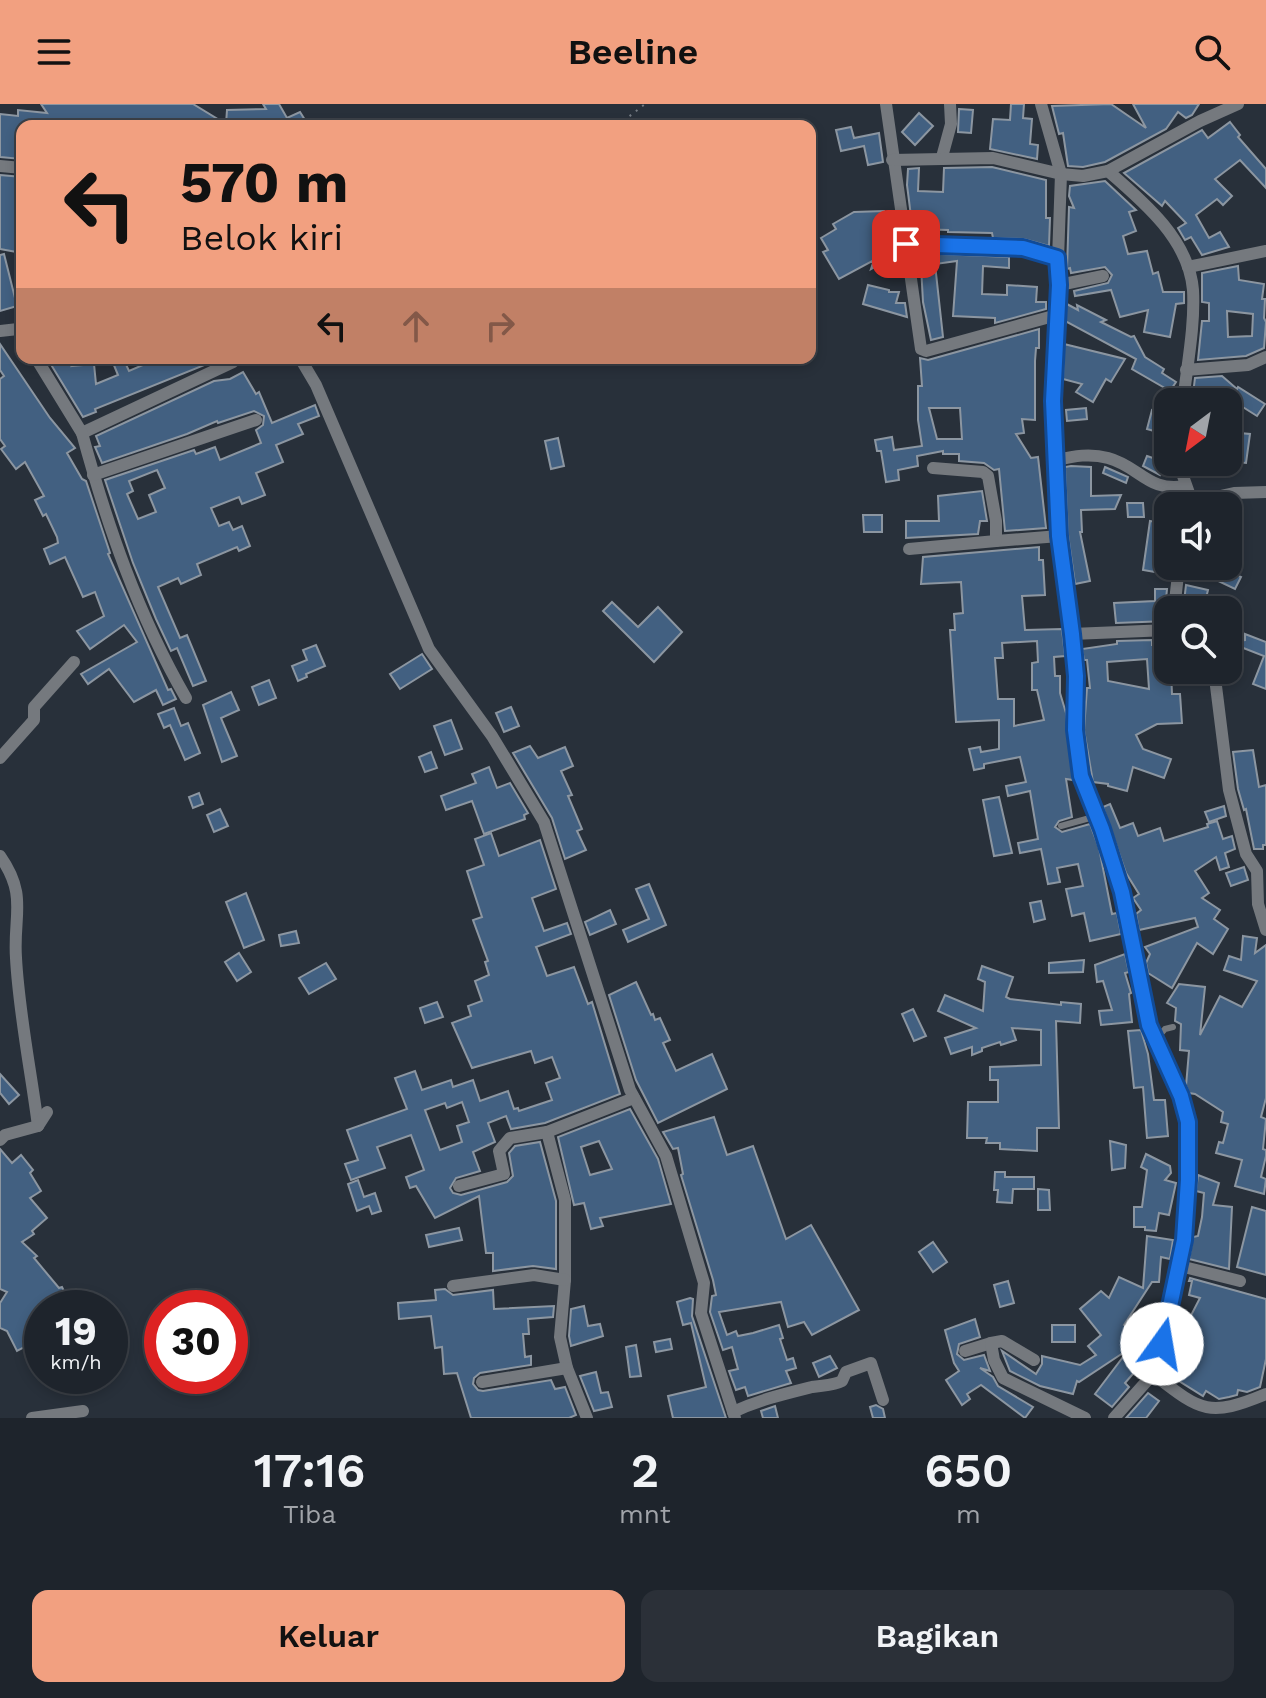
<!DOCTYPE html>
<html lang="id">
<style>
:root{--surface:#1e242c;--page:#2b3038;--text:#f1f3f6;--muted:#a1a4a9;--line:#3c4148;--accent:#f2a080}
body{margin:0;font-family:"Work Sans",sans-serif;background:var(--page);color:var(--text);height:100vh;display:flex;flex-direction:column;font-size:30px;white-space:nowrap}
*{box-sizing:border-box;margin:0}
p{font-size:26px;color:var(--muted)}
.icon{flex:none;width:44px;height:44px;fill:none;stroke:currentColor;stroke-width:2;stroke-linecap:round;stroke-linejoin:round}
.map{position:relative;height:1314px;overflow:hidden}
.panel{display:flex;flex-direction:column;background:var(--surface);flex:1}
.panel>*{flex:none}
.hud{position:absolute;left:16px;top:16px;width:800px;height:244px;border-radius:16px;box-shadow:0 4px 12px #0003,0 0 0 2px var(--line);background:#f2a080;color:#111;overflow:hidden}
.needle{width:52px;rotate:212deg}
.tools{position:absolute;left:1154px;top:284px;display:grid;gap:16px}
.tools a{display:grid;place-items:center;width:88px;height:88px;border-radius:16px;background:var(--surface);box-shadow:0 4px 12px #0003,0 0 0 2px var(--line);font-size:40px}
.speed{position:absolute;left:24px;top:1186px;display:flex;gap:16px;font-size:40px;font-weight:700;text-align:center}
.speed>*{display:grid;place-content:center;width:104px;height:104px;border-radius:50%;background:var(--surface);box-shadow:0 4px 12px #0003,0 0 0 2px var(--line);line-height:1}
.speed small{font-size:20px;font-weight:400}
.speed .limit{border:12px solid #d22;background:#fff;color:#111}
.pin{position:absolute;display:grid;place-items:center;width:68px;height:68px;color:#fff;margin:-34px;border-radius:16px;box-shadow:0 4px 12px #0006}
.me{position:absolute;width:88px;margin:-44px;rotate:13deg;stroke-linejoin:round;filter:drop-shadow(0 0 6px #0008)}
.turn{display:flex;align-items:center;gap:28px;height:168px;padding:0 32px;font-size:36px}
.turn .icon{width:104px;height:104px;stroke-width:2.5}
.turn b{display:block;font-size:56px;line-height:68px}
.lanes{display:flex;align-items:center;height:76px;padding:0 32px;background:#0003;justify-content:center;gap:40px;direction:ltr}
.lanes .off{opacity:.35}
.eta{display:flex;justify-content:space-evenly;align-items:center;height:136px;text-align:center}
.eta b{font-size:48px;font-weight:600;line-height:56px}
.button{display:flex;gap:16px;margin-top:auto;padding:16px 32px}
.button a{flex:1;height:92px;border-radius:16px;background:var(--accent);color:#111;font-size:32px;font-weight:600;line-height:92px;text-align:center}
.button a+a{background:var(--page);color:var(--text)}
header{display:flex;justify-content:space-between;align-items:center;height:104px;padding:0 32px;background:var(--accent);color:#111;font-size:36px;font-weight:600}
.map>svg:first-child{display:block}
.building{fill:#426081;stroke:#8c96a1;stroke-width:2;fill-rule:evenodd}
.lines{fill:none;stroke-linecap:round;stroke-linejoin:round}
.path{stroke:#757c84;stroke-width:2;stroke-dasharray:2 6;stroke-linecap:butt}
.service{stroke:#75797e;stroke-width:6}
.minor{stroke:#75797e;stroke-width:12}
.route-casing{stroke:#114b97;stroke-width:20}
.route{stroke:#1a73e8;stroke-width:14}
</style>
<header><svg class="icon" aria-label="menu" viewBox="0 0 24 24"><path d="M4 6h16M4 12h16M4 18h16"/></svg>Beeline<svg class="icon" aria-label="search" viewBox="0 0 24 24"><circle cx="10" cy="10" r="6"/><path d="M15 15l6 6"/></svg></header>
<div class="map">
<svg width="1266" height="1314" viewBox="0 0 1266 1314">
<rect width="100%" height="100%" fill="#28303a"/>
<g class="building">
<path d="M41 0H193L226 20 227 6 266 5 263 0H279L287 14 300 8 305 16 294 22 258 20V22H22L21 55 0 53V10L18 12V6L47 9Z"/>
<path d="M1011 0H1024L1023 14 1032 15 1030 40 1038 41 1037 55 990 45 993 15 1010 16Z"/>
<path d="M1111 0 1146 24 1133 0H1199L1192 11 1186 14 1178 8 1166 25 1105 58 1083 63 1068 62 1063 29 1059 30 1052 2Z"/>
<path d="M959 5 973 6 971 29 958 28Z"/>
<path d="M919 9 933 22 915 41 902 28Z"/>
<path d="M1230 18 1240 31 1238 33 1266 65V84L1240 56 1215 75 1232 92 1223 101 1217 95 1196 111 1209 134 1220 128 1229 143 1202 151 1191 133 1185 136 1178 124 1186 119 1165 97 1162 102 1124 69 1202 26 1208 34Z"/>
<path d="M851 23 854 34 879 29 883 58 868 61 864 42 841 47 836 26Z"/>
<path d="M992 63 1046 76V114H1050L1049 142 1024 135 993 134 992 129 948 128V126L916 125 913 128 907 81 908 65 919 64 918 87 943 88 944 64Z"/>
<path d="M0 71 22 73V149L0 145Z"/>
<path d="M1105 77 1136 106 1129 108 1136 127 1123 132 1128 150 1147 147 1153 170 1158 168 1163 188H1184V199L1176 200 1170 233 1144 228 1148 206 1120 213 1111 186 1075 192 1074 187 1108 179 1112 171 1105 163 1071 169 1070 164 1067 165 1069 103 1074 104 1069 92 1070 82Z"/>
<path d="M884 107 885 125H877L886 140 887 156 871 165 874 156 839 175 823 148 828 146 821 134 836 125 833 120 854 108Z"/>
<path d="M916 149 1009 153V164L983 162 982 190 1007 191V181L1037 183 1036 198H1046V205L995 219V214L953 212 957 157 935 160 943 233 931 236 923 198 921 162H918Z"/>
<path d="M4 150 17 202 0 207V151Z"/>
<path d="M1238 162 1239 176 1264 180 1262 195H1265L1264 214 1266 218 1264 244 1246 252 1198 256 1202 217H1209V199L1202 198V169ZM1227 207 1253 210 1252 232 1228 233Z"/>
<path d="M868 181 889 186V188H899L896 199H905L907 213 863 200Z"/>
<path d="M1065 199 1078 206 1077 201 1106 216 1101 218 1131 233 1134 232 1145 253 1164 265 1162 269 1176 278 1170 287 1132 265 1136 255 1065 217Z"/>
<path d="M1039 225V244H1036L1035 257V316L1022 315 1024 329 1016 330 1031 354 1038 353 1046 424 1005 427 999 365 994 366 984 359 959 357V350H943V347L917 352 918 362 898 366 899 376 886 378 881 347H877L875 336 892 333 894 346 922 342 918 316V282H922L920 254 928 256ZM929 304H960L962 335H937Z"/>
<path d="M0 240 50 314 75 344 67 349 82 375 86 377 110 449 108 450 168 586 171 585 176 595 163 601 156 586 134 598 109 565 88 580 81 570 137 538 124 521 90 545 77 527 104 512 95 488 83 493 65 453 50 460 44 445 58 439 57 433 46 410 43 412 35 396 44 392 25 358 16 365 1 345 5 342 0 335V275L4 272 0 266Z"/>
<path d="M1064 240 1125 255 1111 278 1106 275 1093 298 1076 288 1082 280 1063 275Z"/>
<path d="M47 254H78L72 262 94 260 96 280 118 271 111 254H123L129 267 150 258 148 254H205L207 260 95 305 96 308 83 313Z"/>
<path d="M243 268 256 290 259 288 272 319 315 301 319 312 298 320 303 330 276 341 283 358 256 369 265 391 242 400 239 393 211 404 219 422 229 418 233 426 242 422 250 442 239 447 237 443 197 460 201 471 181 480 178 474 158 483 180 534 187 531 206 577 193 582 177 544 171 547 156 515 133 459 105 376 194 346 196 350 215 343 220 356 261 339 256 326 263 321 264 312 254 307 218 319 217 317 187 330 102 359 95 343 100 342 96 332 214 277 230 275ZM157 366 165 384 149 391 156 408 138 415 127 390 133 387 129 377Z"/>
<path d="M1222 272 1237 285 1238 283 1265 300 1257 312 1230 295 1229 298H1192L1195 274Z"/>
<path d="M1086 304 1087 315 1067 317 1066 306Z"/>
<path d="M1152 306 1168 311V331L1147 325Z"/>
<path d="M1228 328 1250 330 1246 359 1228 357Z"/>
<path d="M558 334 564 362 551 365 545 337Z"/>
<path d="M1147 352 1165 358 1160 371 1143 362Z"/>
<path d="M1071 362 1091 363V392L1121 391 1115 405 1081 406 1082 428H1080L1090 477 1075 480 1068 431 1065 363Z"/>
<path d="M1105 363 1128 373 1126 379 1103 369Z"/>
<path d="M982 387 987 417H980L978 430 906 434V417H939L938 392Z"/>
<path d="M1127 399H1143L1144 413H1128Z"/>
<path d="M863 411H882V428H864Z"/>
<path d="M1150 417 1168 420 1161 469 1143 466Z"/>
<path d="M1039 443V456H1043L1045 491 1022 492 1025 526 1062 525 1065 552 1054 553 1055 572H1060V589L1066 609 1073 676 1066 675 1072 713 1059 717 1055 723 1062 728 1090 720 1099 744 1112 810 1117 809 1121 830 1090 837 1084 809 1072 812 1066 785 1083 782 1078 760 1057 764 1060 778 1048 780 1041 745 1020 749 1018 739 1038 735 1030 687 1008 692 1006 682 1026 678 1020 653 984 660V664L974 666 969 645 980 643 981 648 999 645V616L956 618 950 526H955L954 510 963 509 961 478 921 480 923 453ZM1037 537 1038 558 1032 559V586H1037L1044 616 1014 622V595H998L995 554H1003L1002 539Z"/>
<path d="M1218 463 1241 473 1235 485 1212 474Z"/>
<path d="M1186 481 1208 486 1203 506H1183Z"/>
<path d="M1155 485H1167L1165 505 1168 517 1116 519 1114 499 1155 497Z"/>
<path d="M612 498 638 523 658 503 682 528 654 558 603 507Z"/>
<path d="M1245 530 1266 538V585L1253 580 1264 552 1228 538 1245 536Z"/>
<path d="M1152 536V541L1168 540V566H1171L1172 590H1180L1182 619 1157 620 1136 631 1143 645 1171 655 1164 674 1133 663 1127 687 1108 682V680L1093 678 1084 626 1087 584H1090L1087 556H1084L1082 545 1117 540V537ZM1147 555 1149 585 1108 577 1107 558Z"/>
<path d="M316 541 325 562 306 570 307 573 298 577 292 562 307 556 303 546Z"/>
<path d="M422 550 432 565 400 585 390 570Z"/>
<path d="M269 576 276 594 259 601 252 583Z"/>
<path d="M231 588 239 606 221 614 237 652 222 658 203 601Z"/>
<path d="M511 603 519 622 504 628 496 609Z"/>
<path d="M174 604 181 622 188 619 200 649 185 656 170 621 164 624 158 610Z"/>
<path d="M451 616 462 645 445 651 434 622Z"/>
<path d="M530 642 538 654 565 643 573 662 561 667 572 691 568 692 582 725 577 727 586 746 565 755 552 714 513 649Z"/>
<path d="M1253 646 1259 683 1266 681V741H1263V745H1254L1246 705 1244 706 1238 685 1233 648Z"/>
<path d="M431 648 437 664 425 668 419 653Z"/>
<path d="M489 663 497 684 510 679 528 709 524 711 525 715 484 730 472 697 446 706 441 692 476 679 472 670Z"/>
<path d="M199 689 203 700 193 704 189 693Z"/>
<path d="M999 693 1012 749 994 752 983 696Z"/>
<path d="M1110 700 1120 724 1133 719 1138 732 1160 724 1164 737 1208 723 1207 720 1217 717 1223 735 1232 732 1235 745 1225 749 1229 763 1220 766 1216 753 1195 767 1209 789 1202 794 1220 806 1214 815 1228 825 1213 850 1197 839 1172 884 1148 869 1146 859 1150 850 1145 843 1198 823 1195 814 1139 826 1136 810 1141 806 1133 794 1139 790 1126 769 1103 703Z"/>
<path d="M1224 702 1226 712 1209 718 1205 708Z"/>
<path d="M220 705 228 722 214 728 207 711Z"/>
<path d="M491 729 499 752 540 736 556 785 532 794 544 827 567 819 571 830 536 843 537 845 547 872 574 863 588 900 592 898 620 990 545 1019 511 1025 506 1012 488 1019 495 1038 473 1048 480 1067 456 1074 450 1084 453 1089 461 1091 507 1078 513 1072 509 1049 515 1042 540 1038 556 1097V1165L533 1162 493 1167V1149H486L479 1092 435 1114 416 1082 410 1084 406 1073 424 1066 411 1031 377 1043 385 1064 351 1076 345 1060 358 1056 347 1026 407 1005 395 974 415 967 422 986 451 976 453 983 473 976 480 997 508 987 514 1005 518 1004 519 1007 552 996 546 979 560 974 552 953 535 959 531 947 472 964 452 919 471 912 468 902 482 897 475 877 489 871 485 858 488 857 473 816 482 813 467 767 484 761 475 735ZM462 998 469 1018 457 1022 462 1038 440 1046 425 1006 445 999 447 1004Z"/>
<path d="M1244 763 1248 776 1231 782 1226 769Z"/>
<path d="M649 780 666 821 628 838 623 826 649 815 636 785Z"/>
<path d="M246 789 264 836 244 844 226 798Z"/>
<path d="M1041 797 1045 815 1034 818 1030 799Z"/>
<path d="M610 806 616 820 590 831 585 818Z"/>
<path d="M296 827 299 839 281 842 279 831Z"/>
<path d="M1243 832 1257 834 1255 849 1266 841V994L1261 1013 1266 1015 1263 1045 1266 1046V1052L1261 1073 1266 1075 1264 1090 1235 1082 1242 1056 1216 1049 1219 1038 1223 1039 1228 1020 1221 1018 1223 1008 1195 990 1189 989 1186 982 1189 947 1180 946 1181 920 1175 917 1176 904 1167 899 1179 880 1205 883 1200 931 1220 892 1242 903 1257 877 1224 866 1229 852 1241 856Z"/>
<path d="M239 849 251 868 237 877 225 858Z"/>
<path d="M1125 850 1129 868 1125 869 1131 889 1129 890 1132 918 1101 921 1099 907 1112 906 1103 877 1097 878 1095 861Z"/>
<path d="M1084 856 1083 868 1049 869V859Z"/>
<path d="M326 859 336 875 309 890 299 874Z"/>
<path d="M982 862 1013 873 1006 893 1010 895 1061 901V898L1081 900 1080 919 1056 917 1059 1024H1037V1047L1000 1045V1039H986L987 1034H967L968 998H998V976H990V963L1041 961V926L1012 924 1016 936 1001 941 1000 938 982 944V947L972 951V943L951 950 945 934 976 924 938 907 945 891 983 907 985 878 978 875Z"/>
<path d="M636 878 651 911 653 910 655 916 660 914 670 936 663 939 676 967 712 950 727 985 658 1019 636 976 609 891Z"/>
<path d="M437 898 443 913 425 919 420 904Z"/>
<path d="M913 905 926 932 914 937 902 910Z"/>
<path d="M1141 926 1148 950 1154 996H1165L1168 1032 1147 1034 1143 983 1134 984 1128 927Z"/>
<path d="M0 970 19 991 9 1000 0 989Z"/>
<path d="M630 1005 658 1055 671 1100 600 1114 603 1122 591 1125 584 1099 574 1101 558 1033ZM599 1037 612 1065 590 1071 581 1043Z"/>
<path d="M714 1013 727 1051 753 1042 786 1135 811 1121 859 1206 812 1231 804 1218 788 1223 781 1198 719 1208 727 1231 736 1227 738 1232 753 1229 779 1221 783 1234 780 1235 787 1256 793 1254 796 1264 786 1267 791 1279 748 1292 745 1283 736 1286 729 1267 738 1265 732 1243 723 1246 710 1208 712 1192 716 1191 713 1176 681 1071 683 1070 678 1044 673 1045 663 1028Z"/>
<path d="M1110 1037 1126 1041 1125 1064 1112 1066Z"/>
<path d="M0 1045 12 1059 21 1051 33 1066 30 1069 41 1087 30 1094 47 1114 32 1127 34 1130 22 1138 37 1152 34 1154 59 1184 62 1183 72 1204H42V1234L17 1247 7 1227 0 1224V1199L7 1188 0 1185Z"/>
<path d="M1146 1050 1170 1062 1171 1069 1165 1076 1176 1079 1169 1111 1159 1109 1156 1127 1145 1126V1123H1134V1103H1142L1147 1066 1141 1063Z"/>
<path d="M995 1068H1005V1073H1034V1085H1013L1012 1099 997 1098 998 1086H994Z"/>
<path d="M1198 1071 1219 1079 1213 1101 1232 1103 1229 1165 1189 1155 1193 1133 1198 1132 1202 1113 1204 1089 1196 1087Z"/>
<path d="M358 1076 364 1093 375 1089 381 1107 372 1110 369 1102 357 1107 348 1080Z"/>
<path d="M1038 1085 1049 1086 1050 1106H1038Z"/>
<path d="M1252 1103 1266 1107V1171L1237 1163Z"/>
<path d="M459 1124 462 1136 429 1143 426 1131Z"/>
<path d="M1147 1132 1173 1136 1170 1155 1161 1153 1159 1178H1152L1124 1221 1145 1234 1150 1222 1157 1225 1147 1259 1144 1257 1125 1279 1129 1283 1112 1303 1095 1290 1129 1245 1079 1278 1077 1277 1073 1290 1040 1282 1010 1267 1002 1247 1036 1270 1042 1260V1252L1080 1261 1096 1251 1088 1242 1101 1231 1080 1205 1101 1187 1109 1194 1119 1173 1143 1184Z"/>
<path d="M933 1138 947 1158 933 1168 919 1148Z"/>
<path d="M1190 1174 1266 1195V1255L1260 1283 1247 1288 1238 1286 1237 1291 1229 1293 1219 1295 1206 1287 1203 1292 1163 1267 1176 1226 1181 1218 1186 1221 1200 1194 1189 1191 1192 1177H1189Z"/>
<path d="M1008 1177 1014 1199 1000 1203 994 1181Z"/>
<path d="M445 1185 453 1191 493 1186 494 1205 554 1202 553 1213 528 1215 529 1230H523L525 1253 531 1252V1261L480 1269 474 1274 473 1280 478 1286 483 1287 551 1276 555 1285 565 1283 576 1311 569 1314H471L457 1269 444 1270 442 1243 435 1244 431 1212 399 1215 398 1199 436 1196 435 1186Z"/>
<path d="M690 1194 693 1195 692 1212 726 1314H673L668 1292 706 1283 691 1219 683 1221 677 1198Z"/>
<path d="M584 1202 588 1222 600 1220 603 1232 571 1242 569 1232 571 1205Z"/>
<path d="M975 1215 980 1233 959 1240 957 1250 964 1256 984 1251 990 1267 980 1264 993 1273 998 1282 1033 1303 1025 1314 981 1281 967 1290 970 1295 962 1301 946 1276 959 1267 954 1259 945 1226Z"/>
<rect x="1052" y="1221" width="23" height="17"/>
<path d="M670 1235 672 1245 656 1248 654 1238Z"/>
<path d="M636 1241 641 1272 630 1273 626 1243Z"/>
<path d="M830 1252 837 1264 819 1273 813 1259Z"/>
<path d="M596 1268 601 1289 608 1288 612 1303 594 1307 580 1272Z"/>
<path d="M1148 1289 1159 1297 1146 1314H1126Z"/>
<path d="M876 1301 883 1305 885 1314H873L870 1303Z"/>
<path d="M775 1302 778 1314H763L761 1307Z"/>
</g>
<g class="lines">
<path class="path" d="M617 22 645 0"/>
<g class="service">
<path d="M1061 722 1097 712"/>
<path d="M1157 934 1165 925 1173 923"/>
</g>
<g class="minor">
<path d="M886 0 921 245 926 247 1057 211"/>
<path d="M1041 0 1061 70 1053 297 1059 432 1072 530 1076 572 1075 626 1081 672 1102 725 1122 788 1149 921 1181 992 1188 1018V1076L1184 1136 1167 1224 1153 1270 1114 1314"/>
<path d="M942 53 951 20 950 0"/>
<path d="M892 56 993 54 1061 70 1083 72 1108 67C1144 98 1189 136 1193 186 1195 222 1187 262 1183 298"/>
<path d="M0 62 22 64"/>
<path d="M1108 67 1200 17 1238 0"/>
<path d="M906 140 1023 144 1057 154"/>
<path d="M1188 163 1266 147"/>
<path d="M1059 181 1103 172"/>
<path d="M0 227 18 225 22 232"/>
<path d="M36 254 82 329 233 258"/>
<path d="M300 254 316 281 429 545 492 632 544 718 630 986 666 1052 704 1179 701 1209 735 1314"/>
<path d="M1186 266 1248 261 1266 253"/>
<path d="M82 329C107 421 138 511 186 594"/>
<path d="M1057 356C1074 352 1090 349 1108 354 1139 362 1149 389 1185 382"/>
<path d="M1178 358 1189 389"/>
<path d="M933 364 983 368 988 372 996 417V437L1059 432"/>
<path d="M93 371 256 316"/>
<path d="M1193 398 1234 389 1266 388"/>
<path d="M909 445 996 437"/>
<path d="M1174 506 1179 462"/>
<path d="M1072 530 1168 526"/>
<path d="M1214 566 1229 686 1246 750 1257 767 1258 800 1266 826"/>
<path d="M0 654 34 616V603L74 558"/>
<path d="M0 752C28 792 13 811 16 854 19 910 31 967 38 1022"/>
<path d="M547 1028 565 1096V1176L560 1233 567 1264 587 1314"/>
<path d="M0 1036 5 1031 38 1022 47 1008"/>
<path d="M459 1082 504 1070 499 1047 510 1034 547 1028 634 994"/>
<path d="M1180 1162 1240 1177"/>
<path d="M453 1182 534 1171 565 1176"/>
<path d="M965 1247 991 1239"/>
<path d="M1034 1256 1002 1237 991 1239 994 1256 1003 1274 1085 1314"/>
<path d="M1153 1270C1201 1307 1208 1314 1266 1290"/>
<path d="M482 1278 567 1264"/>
<path d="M733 1308C759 1296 784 1290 812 1283 822 1281 833 1282 842 1277L846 1268 871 1259 883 1296"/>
<path d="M32 1314 83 1307"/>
</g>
</g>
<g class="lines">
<defs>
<path id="route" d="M906 140 1023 144 1057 154 1059 181 1053 297 1059 432 1072 530 1076 572 1075 626 1081 672 1102 725 1122 788 1149 921 1181 992 1188 1018V1076L1184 1136 1162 1240"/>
</defs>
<use href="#route" class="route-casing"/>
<use href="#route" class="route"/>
</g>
</svg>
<div class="tools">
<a><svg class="needle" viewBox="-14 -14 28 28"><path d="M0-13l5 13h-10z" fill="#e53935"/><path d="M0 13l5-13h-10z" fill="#a1a4a9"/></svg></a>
<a><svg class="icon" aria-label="sound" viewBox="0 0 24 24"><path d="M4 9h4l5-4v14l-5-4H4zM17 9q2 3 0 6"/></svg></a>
<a><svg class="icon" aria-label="search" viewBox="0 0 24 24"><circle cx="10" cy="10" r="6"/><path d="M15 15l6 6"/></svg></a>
</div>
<div class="speed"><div>19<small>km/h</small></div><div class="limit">30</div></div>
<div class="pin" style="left:906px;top:140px;background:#d93025"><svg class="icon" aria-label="arrive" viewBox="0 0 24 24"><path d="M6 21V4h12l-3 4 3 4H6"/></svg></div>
<svg class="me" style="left:1162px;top:1240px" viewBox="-20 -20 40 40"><circle r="19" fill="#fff"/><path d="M0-13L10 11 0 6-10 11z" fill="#1a73e8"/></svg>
<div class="hud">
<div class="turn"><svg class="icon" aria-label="left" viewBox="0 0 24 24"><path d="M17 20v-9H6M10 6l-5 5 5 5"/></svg><div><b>570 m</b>Belok kiri</div></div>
<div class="lanes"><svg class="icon" aria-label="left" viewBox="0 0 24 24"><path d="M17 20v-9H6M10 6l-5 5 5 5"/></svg><svg class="icon off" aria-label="ahead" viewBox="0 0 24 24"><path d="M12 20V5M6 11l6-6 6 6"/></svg><svg class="icon off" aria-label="right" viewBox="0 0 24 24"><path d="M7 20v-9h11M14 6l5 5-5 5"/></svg></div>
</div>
</div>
<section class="panel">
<div class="eta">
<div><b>17:16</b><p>Tiba</p></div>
<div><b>2</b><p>mnt</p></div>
<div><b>650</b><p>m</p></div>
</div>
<div class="button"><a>Keluar</a><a>Bagikan</a></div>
</section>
